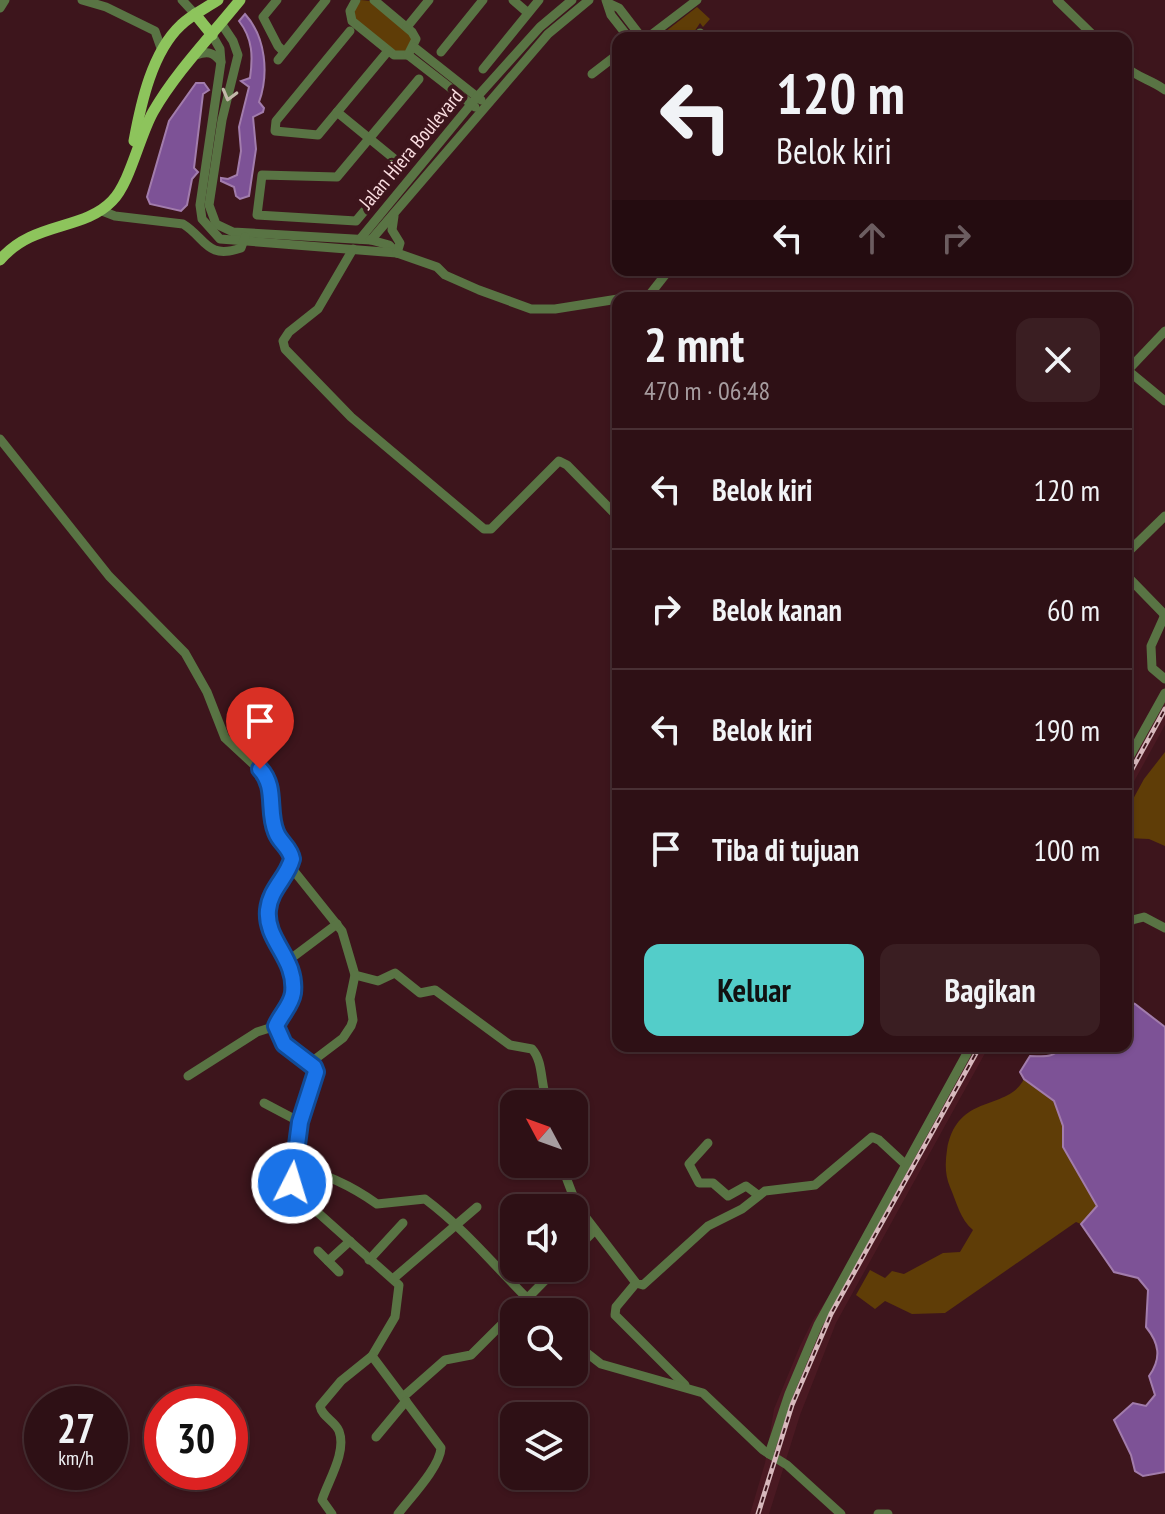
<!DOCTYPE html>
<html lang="id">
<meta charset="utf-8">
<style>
:root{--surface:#2e1015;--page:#3a1e22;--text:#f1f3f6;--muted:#a79da0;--line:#493034;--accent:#53cdc9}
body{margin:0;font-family:"PT Sans Narrow",sans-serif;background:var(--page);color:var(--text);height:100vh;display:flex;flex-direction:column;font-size:30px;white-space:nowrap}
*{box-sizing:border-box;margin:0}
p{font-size:26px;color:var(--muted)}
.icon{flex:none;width:44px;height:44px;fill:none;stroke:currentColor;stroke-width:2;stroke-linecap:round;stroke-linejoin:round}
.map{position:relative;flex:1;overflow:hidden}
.details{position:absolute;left:612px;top:292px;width:520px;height:760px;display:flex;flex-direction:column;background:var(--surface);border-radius:16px;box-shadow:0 2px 6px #0004,0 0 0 2px var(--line)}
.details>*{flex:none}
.top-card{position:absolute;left:612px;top:32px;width:520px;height:244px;border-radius:16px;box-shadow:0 2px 6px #0004,0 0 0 2px var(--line);background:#2e1015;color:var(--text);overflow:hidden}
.needle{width:52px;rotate:311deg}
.buttons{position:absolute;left:500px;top:1090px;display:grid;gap:16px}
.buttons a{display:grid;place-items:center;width:88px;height:88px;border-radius:16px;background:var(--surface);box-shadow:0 2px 6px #0004,0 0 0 2px var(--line);font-size:40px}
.speed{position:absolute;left:24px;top:1386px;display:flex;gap:16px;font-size:40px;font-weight:700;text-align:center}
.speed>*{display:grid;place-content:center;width:104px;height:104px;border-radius:50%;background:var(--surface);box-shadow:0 2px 6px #0004,0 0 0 2px var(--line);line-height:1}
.speed small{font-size:20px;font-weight:400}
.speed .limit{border:12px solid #d22;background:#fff;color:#111}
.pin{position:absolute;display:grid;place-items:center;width:68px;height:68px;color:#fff;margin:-82px -34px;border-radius:50% 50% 50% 0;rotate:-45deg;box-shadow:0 0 8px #0007}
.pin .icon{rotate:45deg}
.me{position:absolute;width:88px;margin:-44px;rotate:5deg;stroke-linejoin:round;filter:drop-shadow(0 0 6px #0008)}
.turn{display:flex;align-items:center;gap:28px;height:168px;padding:0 32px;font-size:36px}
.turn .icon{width:104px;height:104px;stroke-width:2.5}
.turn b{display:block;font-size:56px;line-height:68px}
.lanes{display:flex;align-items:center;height:76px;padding:0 32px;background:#0003;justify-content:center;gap:40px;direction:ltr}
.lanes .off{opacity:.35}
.round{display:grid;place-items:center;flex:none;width:84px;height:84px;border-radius:16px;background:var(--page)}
.overview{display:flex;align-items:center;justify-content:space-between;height:136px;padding:0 32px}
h1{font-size:48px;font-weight:800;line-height:60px}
.primary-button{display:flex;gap:16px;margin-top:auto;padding:16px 32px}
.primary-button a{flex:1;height:92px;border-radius:16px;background:var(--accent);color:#111;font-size:32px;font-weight:800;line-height:92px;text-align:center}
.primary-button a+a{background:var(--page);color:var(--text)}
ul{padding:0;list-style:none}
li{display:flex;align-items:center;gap:24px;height:120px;padding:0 32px;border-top:2px solid var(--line)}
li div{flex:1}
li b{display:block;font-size:30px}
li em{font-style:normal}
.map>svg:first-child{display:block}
.built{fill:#4a1922}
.green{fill:#5f3d07}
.water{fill:#7d5296;stroke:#a27cac;stroke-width:2}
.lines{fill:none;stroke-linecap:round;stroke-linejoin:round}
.minor{stroke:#597444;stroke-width:9}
.major{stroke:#8dc45c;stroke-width:11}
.rail-casing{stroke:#d7b8bc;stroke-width:5}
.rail{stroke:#3d151c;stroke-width:2;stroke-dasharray:6;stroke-linecap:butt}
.oneway{stroke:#c2b8a9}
.route-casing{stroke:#114b97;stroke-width:20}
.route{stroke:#1a73e8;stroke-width:14}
.labels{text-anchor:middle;stroke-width:8;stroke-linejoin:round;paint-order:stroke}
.street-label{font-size:20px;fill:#fadde0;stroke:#3d151c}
</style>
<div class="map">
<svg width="1165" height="1514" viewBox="0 0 1165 1514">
<rect width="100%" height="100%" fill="#3d151c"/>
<g class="built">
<path d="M1165 690V725L1126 796V760Z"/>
<path d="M967 1046H989L836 1323 800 1415 769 1514H750L765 1463 774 1409 800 1346 813 1320 841 1278Z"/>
</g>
<g class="green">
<path d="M361 0 370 1 413 38 406 52 398 54 355 20 354 9Z"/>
<path d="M697 7 710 19 703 27 700 23 690 38H657Z"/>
<path d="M1165 752V846L1149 839 1127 838 1126 812 1144 779Z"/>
<path d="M1024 1079 1054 1101 1063 1126V1147L1097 1206 1081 1224 1076 1222 945 1313 912 1314 885 1301 875 1309 856 1295 870 1270 885 1278 892 1271 904 1274 943 1253 960 1252 973 1230C960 1219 957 1203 950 1187 945 1175 945 1163 947 1150 957 1092 1007 1112 1024 1079Z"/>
</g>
<g class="water">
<path d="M245 14C266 37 269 74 259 102L264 108 263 112 253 117 256 149 249 196 240 199 236 196 234 187 221 181V178L228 179 237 175 241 151 239 127 249 87 241 81 250 78C253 57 253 39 239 21Z"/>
<path d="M196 83H204L209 90 203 94 194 168 198 172 192 179 187 205 181 211 150 204 147 197 169 121Z"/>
<path d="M1126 1001 1135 1004 1165 1027V1472L1143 1476 1135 1471 1131 1455 1114 1420 1133 1403 1146 1406 1155 1395 1149 1376C1162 1358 1159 1343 1146 1327L1148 1290 1138 1278 1114 1272 1081 1224 1097 1206 1063 1147V1126L1054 1101 1024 1079 1020 1072 1030 1056C1044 1056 1053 1059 1063 1046H1126Z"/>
</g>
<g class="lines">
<g class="minor">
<path d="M82 0 106 7 155 31 162 51"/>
<path d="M182 0 195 14"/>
<path d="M277 0 263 17 278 46 284 52"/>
<path d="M356 0 350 11 352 21 394 55H408L416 39 412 32 374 0"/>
<path d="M513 0 528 13"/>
<path d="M606 0 611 15 629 38"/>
<path d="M1057 0 1096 38"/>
<path d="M608 3 619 8 642 38"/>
<path d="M0 8 5 0"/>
<path d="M221 23 233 41 238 55 222 120 209 205 216 224 233 232 371 240 389 245 397 253"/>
<path d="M407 27 429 0"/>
<path d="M350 31 276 121 275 131 318 135 388 51"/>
<path d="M700 33 702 38"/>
<path d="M212 35 220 49 221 62 200 205 202 219 220 239 397 253 437 267 445 275 479 290 531 309H555L618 299"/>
<path d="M647 38 697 0"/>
<path d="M414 47 481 100"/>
<path d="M441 52 483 0"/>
<path d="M196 55C208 51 213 52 221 62"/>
<path d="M408 55 475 107"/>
<path d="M278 60 326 0"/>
<path d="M1126 67C1138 78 1152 80 1165 90"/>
<path d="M483 69 539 0"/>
<path d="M592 74 618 54"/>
<path d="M419 79 337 177 262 175 257 215 356 221 444 116"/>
<path d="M337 112 403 166"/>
<path d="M102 211 115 216 183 224C206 238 206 260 241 248L245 237"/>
<path d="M394 216 392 230 400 243 397 253"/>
<path d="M360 239 477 97 540 27 572 0"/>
<path d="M371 240 548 34 589 0"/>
<path d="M353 249 318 309 289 332 283 341 285 349 351 417 484 529H491L559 461 567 465 618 517"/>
<path d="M647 298 669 270"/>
<path d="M1126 369 1165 401"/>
<path d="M1129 369 1165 331"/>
<path d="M0 439 109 576 185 653 207 692 225 738 264 774 273 804 274 829 289 849 292 859C287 878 270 889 268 910 265 941 298 958 293 993 291 1006 281 1014 276 1026 282 1050 307 1052 316 1072L300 1122 292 1183 306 1202 399 1285 395 1317 372 1356 441 1448C440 1467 410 1498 398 1514"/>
<path d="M1126 554 1165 516"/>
<path d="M1126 575 1163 613 1164 617 1151 646 1152 668 1165 679"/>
<path d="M1126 763 1165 693"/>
<path d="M290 866 342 931 355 975 378 981 395 973 420 993 435 990 510 1045 532 1049C544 1062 540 1086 548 1104"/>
<path d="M1126 927 1132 920 1144 917 1165 928"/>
<path d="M1126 952 1129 954"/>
<path d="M289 960 337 924"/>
<path d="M310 1063 343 1038 351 1026 353 1020 350 999 355 975"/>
<path d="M188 1076 257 1032 276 1026"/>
<path d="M264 1103 300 1122"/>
<path d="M708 1143 689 1164 699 1183H713L728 1196 746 1186 758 1195"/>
<path d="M561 1164 577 1206 636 1283 643 1285 708 1226 742 1209 765 1191 815 1185 872 1137 879 1140 906 1165"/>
<path d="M293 1166C324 1173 352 1186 377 1204L425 1199C469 1232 501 1274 541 1312"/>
<path d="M318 1251 339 1272"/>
<path d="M574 1251 595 1230"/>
<path d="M369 1260 403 1223"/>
<path d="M328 1261 350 1241"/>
<path d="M394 1278 477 1207"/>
<path d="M636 1283 616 1307 615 1315 685 1385"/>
<path d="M514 1312 557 1268"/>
<path d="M574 1343 601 1364 703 1393 763 1450 787 1465 841 1514"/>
<path d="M403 1397 445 1360 471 1355 514 1312"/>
<path d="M376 1437 406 1401"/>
<path d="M769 1454 789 1394 818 1325 971 1046"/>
<path d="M332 1514 322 1500C328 1481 347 1452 339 1431 335 1421 322 1417 320 1406L341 1381 372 1356"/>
<path d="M878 1514H888"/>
</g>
<g class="major">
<path d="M195 14 212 35"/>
<path d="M134 141C141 103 152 52 181 25 191 15 206 8 218 0"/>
<path d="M0 260C33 221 83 231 112 201 130 183 139 137 153 112 176 72 211 36 240 0"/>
</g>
<defs>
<g id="rail">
<path d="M1126 780 1165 709"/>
<path d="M758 1514 792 1405 831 1314 980 1046"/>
</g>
</defs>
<use href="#rail" class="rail-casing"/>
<use href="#rail" class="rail"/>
</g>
<defs><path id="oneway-chevron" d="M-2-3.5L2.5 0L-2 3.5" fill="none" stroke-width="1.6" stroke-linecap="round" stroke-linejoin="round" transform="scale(2)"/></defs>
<use class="oneway" href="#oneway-chevron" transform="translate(229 95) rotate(105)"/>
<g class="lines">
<defs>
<path id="route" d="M260 769C277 787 267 811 276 832 280 843 290 847 292 859 287 878 270 889 268 910 265 941 297 958 293 993 291 1006 281 1014 276 1026L284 1044 314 1067 316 1072 300 1122 292 1183"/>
</defs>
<use href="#route" class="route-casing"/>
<use href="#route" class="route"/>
</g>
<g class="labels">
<g class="street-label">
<text transform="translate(411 149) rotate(-50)" y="7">Jalan Hiera Boulevard</text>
</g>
</g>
</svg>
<div class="buttons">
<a><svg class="needle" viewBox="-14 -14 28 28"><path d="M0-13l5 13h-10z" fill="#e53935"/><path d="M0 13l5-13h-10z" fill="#a79da0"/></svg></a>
<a><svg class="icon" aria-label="sound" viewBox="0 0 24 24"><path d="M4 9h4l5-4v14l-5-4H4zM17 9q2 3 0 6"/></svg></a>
<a><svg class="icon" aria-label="search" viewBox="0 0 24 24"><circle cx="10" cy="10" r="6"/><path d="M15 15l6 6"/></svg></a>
<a><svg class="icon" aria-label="layers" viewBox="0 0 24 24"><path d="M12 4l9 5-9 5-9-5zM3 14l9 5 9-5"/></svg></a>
</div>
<div class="speed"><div>27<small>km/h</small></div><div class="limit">30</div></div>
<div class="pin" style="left:260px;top:769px;background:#d93025"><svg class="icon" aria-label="arrive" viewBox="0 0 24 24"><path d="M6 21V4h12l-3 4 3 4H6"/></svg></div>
<svg class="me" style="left:292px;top:1183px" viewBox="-20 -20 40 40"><circle r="17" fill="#1a73e8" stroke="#fff" stroke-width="3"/><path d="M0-11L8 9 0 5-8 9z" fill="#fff"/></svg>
<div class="top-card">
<div class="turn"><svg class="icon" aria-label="left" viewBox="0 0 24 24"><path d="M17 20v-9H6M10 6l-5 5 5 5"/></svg><div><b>120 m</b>Belok kiri</div></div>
<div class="lanes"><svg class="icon" aria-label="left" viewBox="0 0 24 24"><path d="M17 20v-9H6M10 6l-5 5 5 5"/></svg><svg class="icon off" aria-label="ahead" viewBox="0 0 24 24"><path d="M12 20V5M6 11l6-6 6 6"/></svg><svg class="icon off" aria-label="right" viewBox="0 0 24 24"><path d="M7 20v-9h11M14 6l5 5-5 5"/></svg></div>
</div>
<section class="details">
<div class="overview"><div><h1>2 mnt</h1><p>470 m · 06:48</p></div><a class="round"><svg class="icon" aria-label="close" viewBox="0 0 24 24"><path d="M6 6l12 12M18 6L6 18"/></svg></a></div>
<ul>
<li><svg class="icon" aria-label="left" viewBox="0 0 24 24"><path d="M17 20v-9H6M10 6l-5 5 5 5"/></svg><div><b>Belok kiri</b></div><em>120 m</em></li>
<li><svg class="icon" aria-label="right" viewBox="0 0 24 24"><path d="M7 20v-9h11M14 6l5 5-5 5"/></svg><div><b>Belok kanan</b></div><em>60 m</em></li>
<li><svg class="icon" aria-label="left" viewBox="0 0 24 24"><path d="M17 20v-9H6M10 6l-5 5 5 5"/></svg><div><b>Belok kiri</b></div><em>190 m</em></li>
<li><svg class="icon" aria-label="arrive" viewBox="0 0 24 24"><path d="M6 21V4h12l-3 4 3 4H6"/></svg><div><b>Tiba di tujuan</b></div><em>100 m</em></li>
</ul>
<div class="primary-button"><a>Keluar</a><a>Bagikan</a></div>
</section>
</div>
